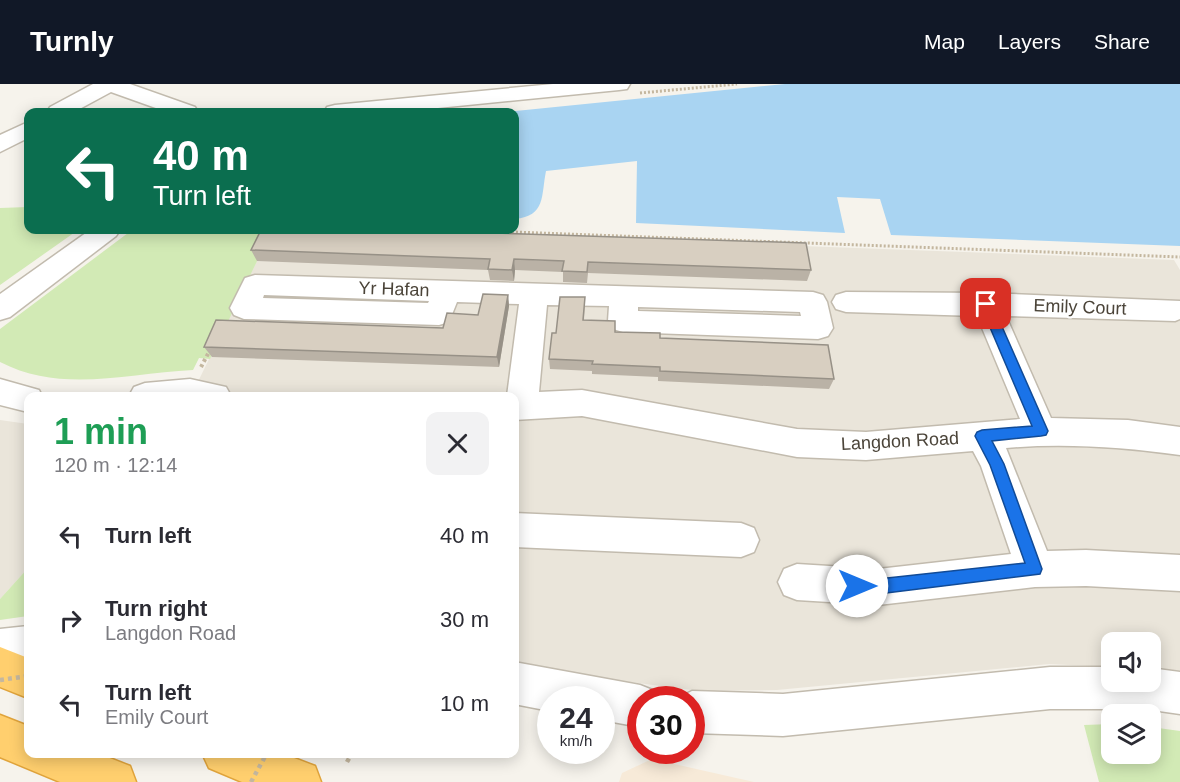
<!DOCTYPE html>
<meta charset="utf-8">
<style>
:root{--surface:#fff;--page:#f2f2f3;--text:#2b2b33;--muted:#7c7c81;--accent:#111827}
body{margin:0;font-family:Arial,sans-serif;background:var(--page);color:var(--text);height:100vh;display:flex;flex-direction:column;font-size:22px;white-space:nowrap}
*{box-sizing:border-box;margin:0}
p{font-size:20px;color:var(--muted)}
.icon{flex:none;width:33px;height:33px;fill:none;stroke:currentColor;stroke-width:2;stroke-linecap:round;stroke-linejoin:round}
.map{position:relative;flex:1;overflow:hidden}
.sheet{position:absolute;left:24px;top:308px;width:495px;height:366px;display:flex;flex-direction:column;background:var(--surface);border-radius:12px;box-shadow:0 3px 15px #0003}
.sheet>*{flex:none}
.top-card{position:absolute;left:24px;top:24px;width:495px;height:126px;border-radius:12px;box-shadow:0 3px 15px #0003;background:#0b6e4f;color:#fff;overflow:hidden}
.controls{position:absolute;left:1101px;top:548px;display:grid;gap:12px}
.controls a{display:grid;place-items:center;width:60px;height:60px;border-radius:12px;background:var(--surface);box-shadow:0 3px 15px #0003;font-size:30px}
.speed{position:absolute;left:537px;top:602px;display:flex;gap:12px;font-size:30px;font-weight:700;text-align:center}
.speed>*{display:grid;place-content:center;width:78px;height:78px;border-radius:50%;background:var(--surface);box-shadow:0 3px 15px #0003;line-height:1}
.speed small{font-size:15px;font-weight:400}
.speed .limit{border:9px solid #d22;background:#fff;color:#111}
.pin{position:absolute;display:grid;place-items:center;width:51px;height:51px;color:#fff;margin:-26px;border-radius:12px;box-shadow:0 3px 9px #0006}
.me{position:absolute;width:66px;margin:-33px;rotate:90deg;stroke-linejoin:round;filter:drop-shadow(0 0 4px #0008)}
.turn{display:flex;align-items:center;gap:21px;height:126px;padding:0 30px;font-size:27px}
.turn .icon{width:78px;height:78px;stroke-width:2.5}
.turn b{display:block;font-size:42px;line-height:51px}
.round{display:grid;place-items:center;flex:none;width:63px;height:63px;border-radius:12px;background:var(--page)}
.summary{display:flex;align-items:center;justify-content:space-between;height:102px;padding:0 30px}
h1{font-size:36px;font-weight:800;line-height:45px;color:#1e9e55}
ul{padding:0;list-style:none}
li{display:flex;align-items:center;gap:18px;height:84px;padding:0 30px}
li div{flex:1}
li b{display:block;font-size:22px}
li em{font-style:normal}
header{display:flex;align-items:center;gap:36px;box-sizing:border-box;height:84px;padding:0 30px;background:var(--accent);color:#fff}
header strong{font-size:28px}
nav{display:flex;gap:33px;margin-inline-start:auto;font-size:21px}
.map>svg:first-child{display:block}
.residential{fill:#eae5da}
.commercial{fill:#f7ead8}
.green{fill:#d2eab5}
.water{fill:#a9d4f2}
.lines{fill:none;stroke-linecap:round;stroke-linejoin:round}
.minor-casing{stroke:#c2bbae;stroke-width:3}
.highway-casing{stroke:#e0a43c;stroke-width:3}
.path-far2{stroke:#c4b79f;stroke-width:3;stroke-dasharray:2 2;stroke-linecap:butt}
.path-far1{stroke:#c4b79f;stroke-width:4;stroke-dasharray:3 3;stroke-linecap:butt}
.path{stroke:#c4b79f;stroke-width:4.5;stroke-dasharray:4 4;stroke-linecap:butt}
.minor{fill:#fff;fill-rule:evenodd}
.highway{fill:#ffcf6e;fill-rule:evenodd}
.path-bridge{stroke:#c4b79f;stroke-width:4.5;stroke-dasharray:4 4;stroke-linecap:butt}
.wall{fill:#bab2a6}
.shaded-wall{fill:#979187}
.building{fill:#d8cfc1;stroke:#979187;stroke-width:1.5}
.route{fill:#1a73e8;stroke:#114b97;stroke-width:1.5}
.labels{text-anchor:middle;stroke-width:4.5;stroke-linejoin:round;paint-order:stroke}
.street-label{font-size:18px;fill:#4b4439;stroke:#fff}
</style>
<header>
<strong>Turnly</strong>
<nav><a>Map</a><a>Layers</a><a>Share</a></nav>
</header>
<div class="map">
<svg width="1180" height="698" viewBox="0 0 1180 698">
<rect width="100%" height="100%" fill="#f6f3ec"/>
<g class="residential">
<path d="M272 146H381L1174 176 1180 186V590L1151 585 1150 558H1112L1111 583 1049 580 777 606 699 607 615 596 515 577 514 312H191Z"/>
<path d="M0 336 28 340V484L0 515Z"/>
</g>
<path class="commercial" d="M652 675 754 698H619L622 689Z"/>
<g class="green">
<path d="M28 123V146H78L0 201V124Z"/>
<path d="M132 146H272L210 275 199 274 193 286C127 289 62 310 0 278V245Z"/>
<path d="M28 484V532L0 536V515Z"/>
<path d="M1111 640 1112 669H1150L1151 643 1180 647V698H1099L1084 641Z"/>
</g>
<path class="water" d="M785 0H1180V162L891 151 880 115 837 113 845 149 636 139 637 77 546 87C541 112 546 132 515 135L514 28H506Z"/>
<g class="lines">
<defs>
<g id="minor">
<path d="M93 0H130L195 23 198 28H167L111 8 74 28H47L50 23Z"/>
<path d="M553 0H630L627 5 619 6 398 28H324L327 23 335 21Z"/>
<path d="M28 38V54L0 68V51Z"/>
<path d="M90 146H120L116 152 10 233 0 236V210Z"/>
<path d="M255 191 813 208 823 211 827 218 833 244 828 252 818 255 623 248 613 245 608 237 609 222 547 221 539 308 582 306 797 345 866 348 1020 335 977 232 846 228 836 225 832 218 836 211 846 208 986 209 1180 217V235L1175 237 1006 232 1051 334 1128 336 1180 343V371C1122 363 1064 359 1006 364L1047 467 1086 466 1180 471V507L1086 502 1035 503 878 521 797 516 784 511 778 498 784 485 797 480 878 485 1011 470 981 382 973 367 866 376 797 373 582 332 514 336V312H507L519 220 457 218 449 238 439 241 244 235 234 231 230 224 245 194ZM264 211 429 217 428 219 263 214ZM638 223 800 228 801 232 638 227Z"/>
<path d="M0 295 39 306 42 312H28V328L0 321Z"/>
<path d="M190 295 226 303 231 312H129L134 303 145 299Z"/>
<path d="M514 429 741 439 754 444 759 456 754 468 741 473 514 463Z"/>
<path d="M28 542V582L0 585V545Z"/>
<path d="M514 578 640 601 655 607 658 615H640V643L602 636V615H550V627L514 620Z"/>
<path d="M1050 583H1112V597H1150V584L1180 588V630L1145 625H1050L783 652 692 649V615H676L692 607 783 610Z"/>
</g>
<g id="highway">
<path d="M0 563 28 574V614L0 603Z"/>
<path d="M0 631 28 642V669H97L130 682 136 698H60L0 673Z"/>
<path d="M202 669H281L315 682 321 698H242L209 684Z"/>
</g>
</defs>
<use href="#minor" class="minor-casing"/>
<use href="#highway" class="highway-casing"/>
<g class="path-far2">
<path d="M640 9 737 0"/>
<path d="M460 146 1180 173"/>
</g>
<path class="path-far1" d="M201 283 210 266"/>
<path class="path" d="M347 678 352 669"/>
<use href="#minor" class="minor"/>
<use href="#highway" class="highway"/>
<g class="path-bridge">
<path d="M0 596 28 592"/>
<path d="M251 698 267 669"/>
</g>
</g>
<g class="wall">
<path d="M251 166 811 186 807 197 588 189 587 199 563 198V188L515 186 514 197 490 196 488 186 257 177Z"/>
<path d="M508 211 509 222 499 283 212 273 204 263 443 244 478 231Z"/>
<path d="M585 213 584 236 615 248 660 254 834 295 829 305 658 297V293L592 290V287L550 285 549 275 556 249Z"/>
</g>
<g class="shaded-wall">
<path d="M514 175 515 186 514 197 512 186Z"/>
<path d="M508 211 509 222 499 283 497 273Z"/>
</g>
<g class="building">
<path d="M261 146H398L806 159 811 186 588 178 587 188 562 187 564 177 514 175 512 186 488 185 490 175 251 166Z"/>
<path d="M483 210 508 211 497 273 204 263 216 236 443 244 447 229 478 231Z"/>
<path d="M560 213H585L583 236 615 237V248L660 249V254L828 261 834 295 660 287V283L592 280 593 277 549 275 552 249H556Z"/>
</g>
<path class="route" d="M986 216 992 220 1048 347 1046 351 1041 352 992 357 1004 380 1042 485 1040 490 878 510 852 507 850 502 852 496 857 494 878 495 1025 479 990 381 975 352 977 348 982 346 1032 342 980 220Z"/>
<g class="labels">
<g class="street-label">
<text transform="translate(394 205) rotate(2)" y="6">Yr Hafan</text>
<text transform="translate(1080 223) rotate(2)" y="6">Emily Court</text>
<text transform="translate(900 357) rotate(-3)" y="6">Langdon Road</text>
</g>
</g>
</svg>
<div class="controls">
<a><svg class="icon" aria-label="sound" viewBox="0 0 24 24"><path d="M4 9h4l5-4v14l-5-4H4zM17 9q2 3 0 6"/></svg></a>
<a><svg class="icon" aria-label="layers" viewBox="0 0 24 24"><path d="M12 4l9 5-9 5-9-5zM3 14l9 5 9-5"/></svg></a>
</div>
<div class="speed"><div>24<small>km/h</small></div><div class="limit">30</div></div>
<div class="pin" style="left:986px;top:220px;background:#d93025"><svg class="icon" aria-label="arrive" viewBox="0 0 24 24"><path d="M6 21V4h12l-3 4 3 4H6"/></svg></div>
<svg class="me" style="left:857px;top:502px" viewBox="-20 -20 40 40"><circle r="19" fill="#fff"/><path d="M0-13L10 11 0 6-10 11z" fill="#1a73e8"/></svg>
<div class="top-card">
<div class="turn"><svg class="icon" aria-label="left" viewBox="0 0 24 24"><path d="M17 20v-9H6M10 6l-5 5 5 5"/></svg><div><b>40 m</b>Turn left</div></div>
</div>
<section class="sheet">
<div class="summary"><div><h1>1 min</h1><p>120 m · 12:14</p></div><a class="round"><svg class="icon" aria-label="close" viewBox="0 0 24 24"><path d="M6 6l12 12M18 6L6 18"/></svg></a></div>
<ul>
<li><svg class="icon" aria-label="left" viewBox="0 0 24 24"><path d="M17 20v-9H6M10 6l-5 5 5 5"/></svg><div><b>Turn left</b></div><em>40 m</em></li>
<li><svg class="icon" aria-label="right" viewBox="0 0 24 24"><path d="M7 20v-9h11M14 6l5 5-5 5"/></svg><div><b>Turn right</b><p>Langdon Road</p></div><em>30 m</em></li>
<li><svg class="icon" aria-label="left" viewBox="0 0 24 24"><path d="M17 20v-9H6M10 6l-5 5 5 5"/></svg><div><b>Turn left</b><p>Emily Court</p></div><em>10 m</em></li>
</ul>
</section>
</div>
